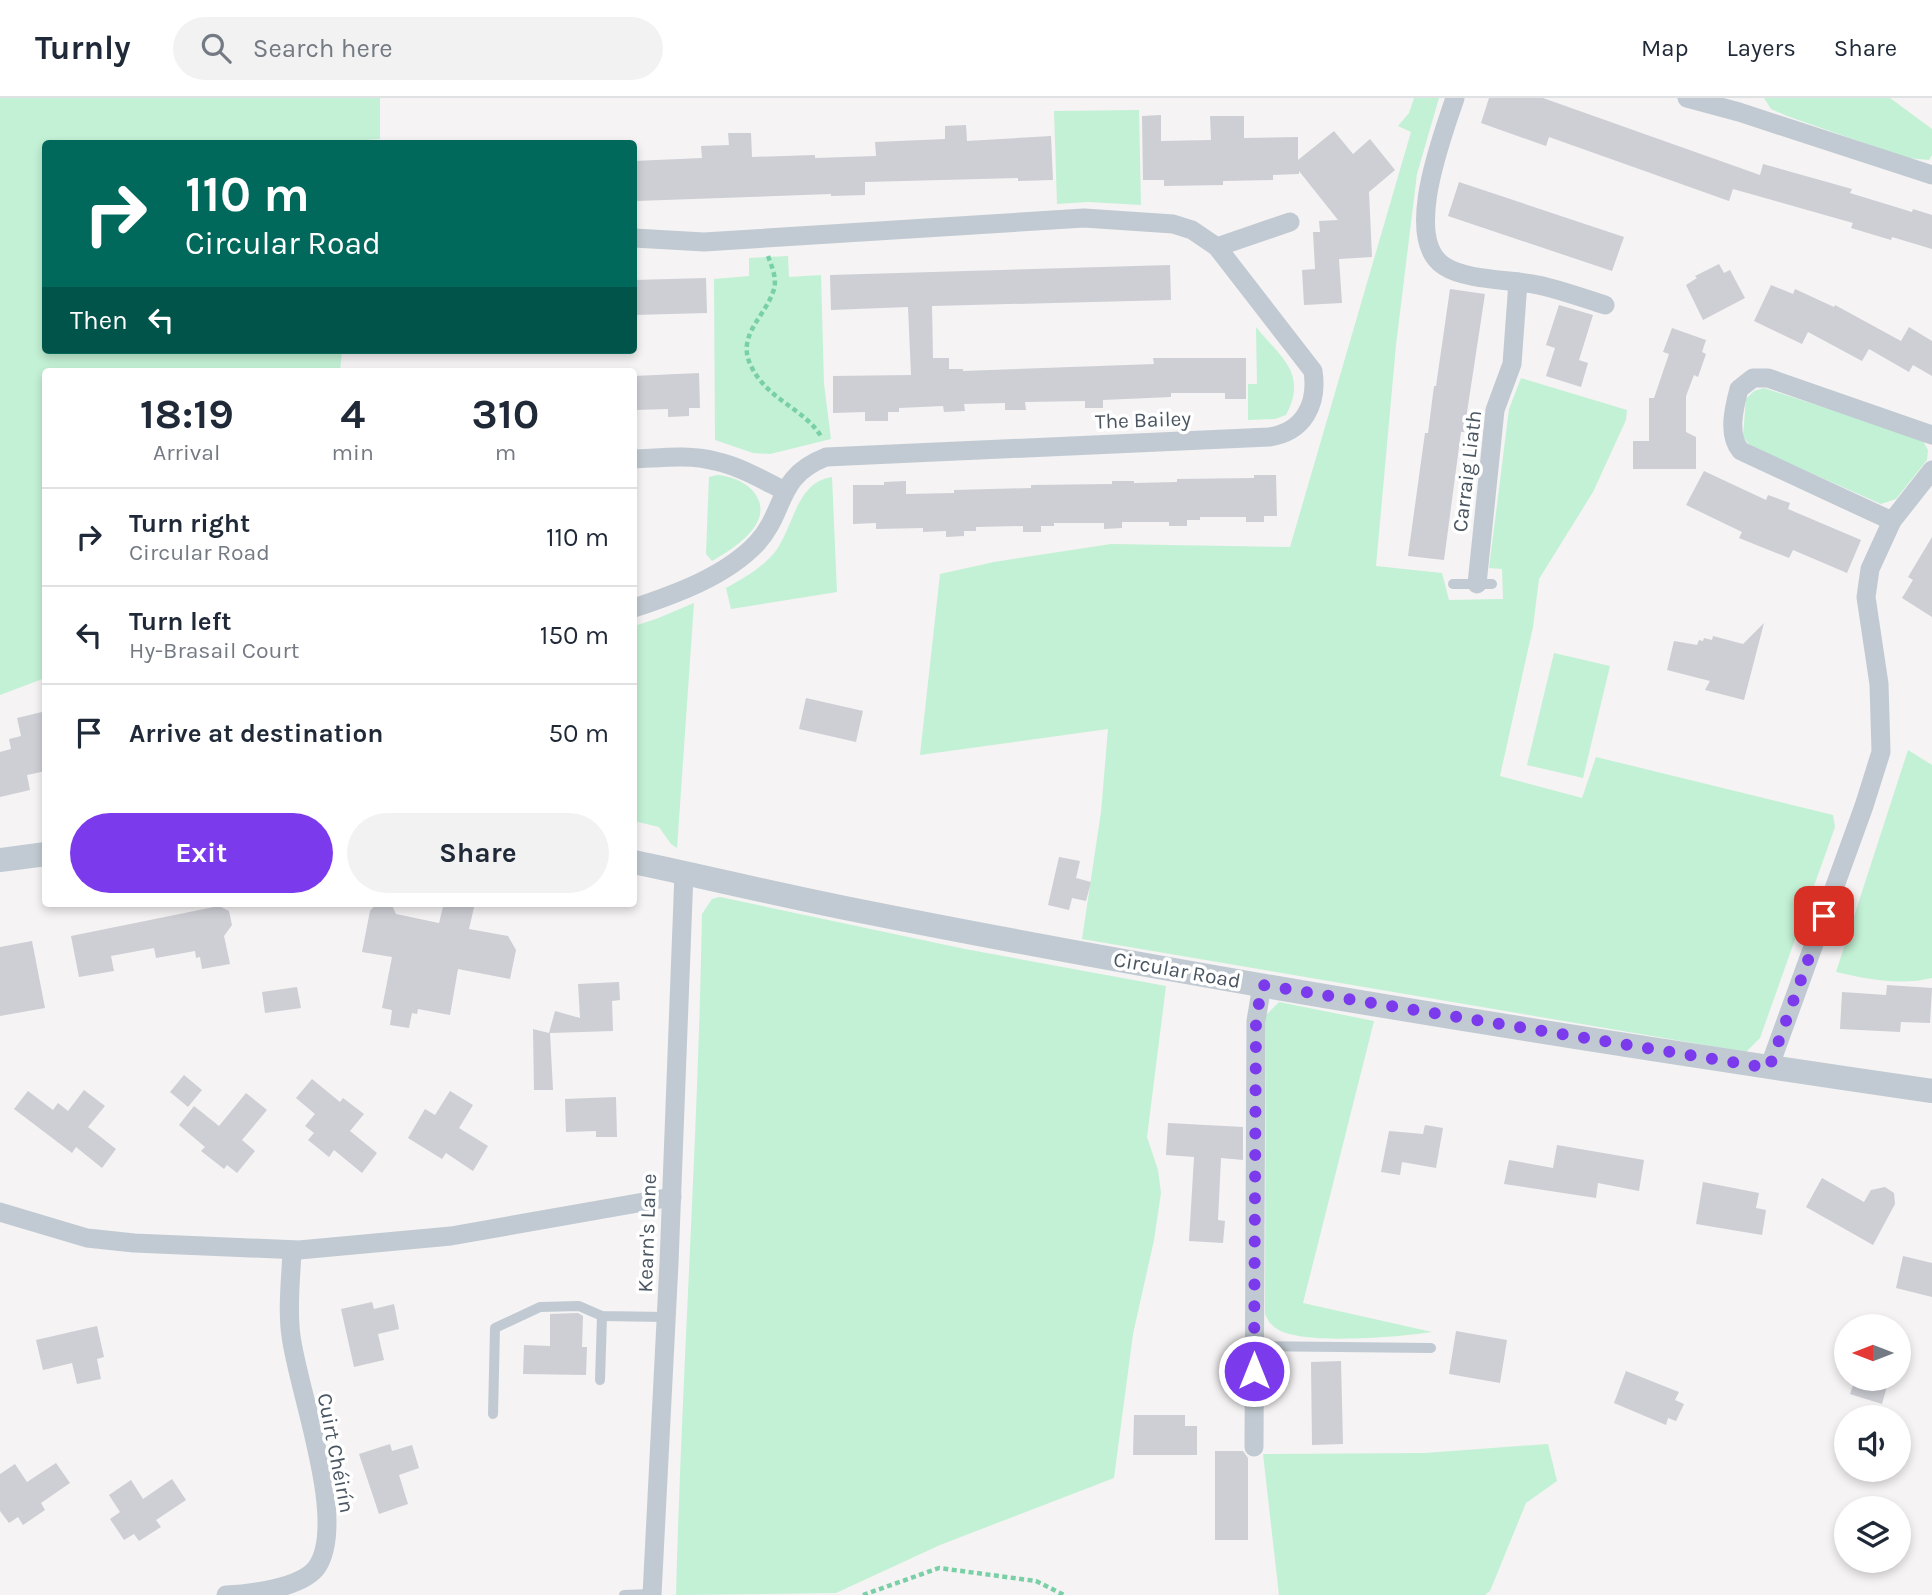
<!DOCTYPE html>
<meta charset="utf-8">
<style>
:root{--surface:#fff;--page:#f2f2f3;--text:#1f2937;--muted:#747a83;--line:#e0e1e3;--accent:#7c3aed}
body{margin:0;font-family:Karla,sans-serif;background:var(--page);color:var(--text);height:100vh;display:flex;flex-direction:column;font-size:26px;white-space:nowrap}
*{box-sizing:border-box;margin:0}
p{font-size:23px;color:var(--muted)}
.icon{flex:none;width:38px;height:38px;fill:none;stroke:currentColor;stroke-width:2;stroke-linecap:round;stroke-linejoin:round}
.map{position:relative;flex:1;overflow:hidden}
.drawer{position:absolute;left:42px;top:270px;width:595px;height:539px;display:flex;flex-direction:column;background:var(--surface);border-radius:7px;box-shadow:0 4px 10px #0003}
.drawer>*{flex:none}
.hud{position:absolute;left:42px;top:42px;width:595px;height:214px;border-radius:7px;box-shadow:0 4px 10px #0003;background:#00695c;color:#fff;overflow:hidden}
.needle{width:46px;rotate:270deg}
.controls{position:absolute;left:1834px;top:1216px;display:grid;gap:14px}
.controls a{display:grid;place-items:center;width:77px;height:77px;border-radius:50%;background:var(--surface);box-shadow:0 4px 10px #0003;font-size:35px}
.pin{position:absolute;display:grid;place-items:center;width:60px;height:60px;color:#fff;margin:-30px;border-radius:14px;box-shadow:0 4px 10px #0006}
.me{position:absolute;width:77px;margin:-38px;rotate:0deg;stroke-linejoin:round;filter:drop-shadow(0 0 5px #0008)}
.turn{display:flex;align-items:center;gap:24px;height:147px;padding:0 28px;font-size:32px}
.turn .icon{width:91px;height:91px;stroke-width:2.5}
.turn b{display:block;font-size:49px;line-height:60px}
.then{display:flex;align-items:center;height:66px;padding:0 28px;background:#0003;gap:14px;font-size:26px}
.eta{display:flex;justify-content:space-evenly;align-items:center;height:119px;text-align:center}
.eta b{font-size:42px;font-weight:700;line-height:49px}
.cta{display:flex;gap:14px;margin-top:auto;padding:14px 28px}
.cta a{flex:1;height:80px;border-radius:42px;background:var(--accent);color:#fff;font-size:28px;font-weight:700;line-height:80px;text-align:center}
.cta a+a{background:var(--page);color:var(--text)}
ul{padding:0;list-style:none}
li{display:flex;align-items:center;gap:21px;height:98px;padding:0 28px;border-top:2px solid var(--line)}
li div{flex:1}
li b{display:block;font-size:26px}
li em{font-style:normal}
header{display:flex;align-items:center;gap:42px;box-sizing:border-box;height:98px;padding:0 35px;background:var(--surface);border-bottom:2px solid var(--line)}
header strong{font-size:33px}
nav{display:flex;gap:38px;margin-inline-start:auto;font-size:24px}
.search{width:490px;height:63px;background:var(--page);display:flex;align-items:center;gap:18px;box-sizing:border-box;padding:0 24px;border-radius:38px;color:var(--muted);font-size:26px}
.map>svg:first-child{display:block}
.green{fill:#c3f1d5}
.building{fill:#cdcfd5}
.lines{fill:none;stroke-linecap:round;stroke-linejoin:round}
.path{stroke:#7ad0a6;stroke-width:4.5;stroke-dasharray:5 3.5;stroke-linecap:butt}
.service{stroke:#c1cad2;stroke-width:10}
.minor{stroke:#c1cad2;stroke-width:19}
.tertiary{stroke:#c1cad2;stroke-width:24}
.route{stroke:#7c3aed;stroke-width:12;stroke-dasharray:0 21.6}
.labels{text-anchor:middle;stroke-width:7;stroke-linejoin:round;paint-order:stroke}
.street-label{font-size:21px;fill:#4a5661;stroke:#fff}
</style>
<header>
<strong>Turnly</strong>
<div class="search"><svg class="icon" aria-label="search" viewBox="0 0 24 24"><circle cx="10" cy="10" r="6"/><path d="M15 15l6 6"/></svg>Search here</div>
<nav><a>Map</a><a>Layers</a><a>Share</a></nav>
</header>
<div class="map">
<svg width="1932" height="1497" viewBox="0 0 1932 1497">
<rect width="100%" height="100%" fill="#f5f3f3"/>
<g class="green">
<path d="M0 0H380V41L366 42 365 46H46V252H342L340 273H46L45 580 0 597Z"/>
<path d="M1414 0H1439L1417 76 1396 247 1376 468 1442 475 1449 502 1503 501 1502 471 1489 470 1509 311 1521 280 1627 312 1626 322 1593 394 1539 481 1533 529 1500 678 1582 700 1596 659 1833 717 1835 729 1760 940 1746 954 1082 841 1101 714 1108 631 920 657 940 476 994 464 1111 446 1290 449 1411 34 1398 28 1409 15Z"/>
<path d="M1764 0H1890L1932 31V57L1929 62 1907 60 1787 18 1771 11Z"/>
<path d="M1139 12 1141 107 1088 104 1057 106 1054 13Z"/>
<path d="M788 158 789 179 821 177 824 286 831 341 770 356 753 355 715 342 714 181 749 178V160Z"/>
<path d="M1256 229C1281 260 1308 275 1286 317L1275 321 1248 322V286H1257Z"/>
<path d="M1764 290 1922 341 1928 352 1927 362 1896 401 1881 406 1750 348 1743 338 1746 301 1754 293Z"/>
<path d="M717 377C730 378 743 383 752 392 779 422 735 450 712 463L706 456 709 379Z"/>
<path d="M832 379 837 494 731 511 726 490C744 480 762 470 775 454 794 429 796 384 832 379Z"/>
<path d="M694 505 677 750 671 746 659 729 634 723V528L656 521Z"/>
<path d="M1554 555 1610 568 1583 680 1527 667Z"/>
<path d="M1908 652 1932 667V880C1900 888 1867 881 1836 874Z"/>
<path d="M720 799 965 851 1166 888 1147 1039 1158 1072 1161 1095 1154 1142 1133 1236 1114 1380 940 1447 836 1495 676 1497C682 1270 698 1043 702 816L712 801Z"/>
<path d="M1279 904 1374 923 1303 1205 1432 1234C1400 1239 1305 1247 1279 1232 1271 1228 1269 1224 1265 1216L1266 917Z"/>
<path d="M1548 1346 1557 1383 1526 1405 1490 1493 1485 1497H1279L1263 1356 1425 1355Z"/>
</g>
<g class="building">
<path d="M1489 0H1543L1760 77 1763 66 1852 91 1850 95 1912 114 1913 111 1932 117V151L1892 139 1891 142 1851 130 1853 125 1733 91 1729 103 1549 39 1546 48 1523 40 1481 25Z"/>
<path d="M1161 17V43L1211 42 1210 18H1244V40L1298 39V62L1334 33 1353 56 1370 41 1395 72 1369 94 1372 159 1339 161 1342 205 1304 207 1302 172 1315 171 1313 134H1320L1319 123 1338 122 1299 73V76L1273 77V82L1223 83V87L1164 88V82H1143L1142 18Z"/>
<path d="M966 27 967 43 1051 38 1053 82 1018 83V80L865 84V97L831 98V96L636 103 634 63 702 60 701 48 729 47 728 35H751L752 59 815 57V60L876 58 875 44 945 41V28Z"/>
<path d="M1459 84 1624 139 1612 173 1448 118Z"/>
<path d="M1719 166 1724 175 1730 172 1745 200 1703 222 1686 187 1697 180 1695 178Z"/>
<path d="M1170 167 1171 202 932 208 933 260H949V271H963V273L1154 266 1153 260H1246V301H1225V295H1171V299L1103 302V310H1085V303L1025 304 1026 312H1005V305L964 306 965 313 944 314 943 308 899 310V314H888V323H865V314L833 315V278L911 277 908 209 831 212 830 177Z"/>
<path d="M706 180 707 215 634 217V182Z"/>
<path d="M1771 187 1793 196 1795 191 1834 209 1835 207 1901 243 1909 229 1932 243V278L1913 267 1909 274 1869 251 1862 263 1808 234 1802 246 1754 223Z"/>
<path d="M1450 191 1485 196 1464 334H1461L1444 462 1408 458 1425 335H1428L1434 288H1436Z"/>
<path d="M1559 207 1593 217 1579 262 1588 265 1581 289 1546 278 1555 250 1546 247Z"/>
<path d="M1672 230 1706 242 1702 254 1706 256 1698 279 1694 277 1686 298V334L1696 339V371H1633V343H1649V300H1654L1669 256 1663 254Z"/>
<path d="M699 275 700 310H689V318L668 319V311L635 312 634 278Z"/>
<path d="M1704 373 1766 402 1768 397 1790 405 1788 411 1861 442 1847 475 1793 452 1789 460 1739 440 1742 434 1686 407Z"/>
<path d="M1254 377H1276L1277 418H1264V424H1246V419H1200V422H1187V428H1169V424H1122V430L1104 431V425H1054V428H1041V434H1023V428L976 429V433H964V438L946 439V433L923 434V430L876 431V425L853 426V387H884V384L906 383V396L954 395V392L1031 390V387L1112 386V383H1134V385L1177 384V381L1254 380Z"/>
<path d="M1932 439V519L1902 500 1913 482 1908 479Z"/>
<path d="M1764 525 1744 602 1705 592 1710 583 1667 572 1674 543 1697 547 1699 542 1703 543 1704 540 1712 542 1713 538 1743 546Z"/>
<path d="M806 600 863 613 856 644 799 631Z"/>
<path d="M46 613V673L27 677 30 692 0 699V654L11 651 9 641 21 638 17 620Z"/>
<path d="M1059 759 1080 763 1076 780 1091 784 1086 803 1072 800 1069 812 1048 807Z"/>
<path d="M377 805H391L396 816 439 825 444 805H475L469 831 508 838 516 852 510 881 458 871 450 917 418 911 417 916 412 915 409 930 390 927 392 912 382 910 392 859 362 854 370 813Z"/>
<path d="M219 808 229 813 232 827 224 838 230 866 202 871 200 859 196 860 195 853 156 860 154 850 111 858 114 873 79 879 71 838Z"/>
<path d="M32 843 45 910 0 918V849Z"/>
<path d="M619 884 620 902 612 903 613 933 550 935 553 992H534L533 931 549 935 555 913 580 920 578 886Z"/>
<path d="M1887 887 1932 890 1930 925 1901 924 1900 934 1840 931 1842 894 1886 897Z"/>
<path d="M297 889 301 910 265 915 262 894Z"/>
<path d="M184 977 202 992 188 1009 170 994Z"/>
<path d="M312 981 340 1004 343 1000 364 1016 350 1033 377 1055 362 1075 334 1052 329 1059 308 1042 314 1035 305 1028 315 1016 296 1000Z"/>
<path d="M84 992 105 1008 88 1029 116 1051 102 1070 76 1049 72 1055 14 1011 28 993 53 1012 58 1005 68 1013Z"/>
<path d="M450 993 473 1007 459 1030 488 1048 473 1073 446 1055 442 1061 408 1040 425 1011 435 1017Z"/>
<path d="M246 995 267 1012 242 1042 255 1053 237 1075 227 1067 224 1071 201 1053 205 1049 179 1027 194 1008 219 1028Z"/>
<path d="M616 999 617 1039H596V1033L566 1034 565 1001Z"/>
<path d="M1168 1025 1243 1029V1062L1221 1060 1218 1122 1225 1123 1223 1145 1189 1143 1194 1059 1166 1057Z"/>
<path d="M1425 1027 1443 1030 1436 1070 1402 1064 1400 1077 1381 1074 1389 1033 1423 1036Z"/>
<path d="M1557 1047 1644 1062 1639 1093 1598 1085 1596 1100 1504 1086 1509 1062 1553 1070Z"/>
<path d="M1822 1080 1864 1104 1871 1092 1885 1089 1894 1095 1895 1106 1873 1147 1806 1109Z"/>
<path d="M1703 1084 1759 1095 1756 1110 1766 1112 1762 1137 1696 1126Z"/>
<path d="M1903 1158 1932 1165V1199L1896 1190Z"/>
<path d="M372 1204 374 1211 394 1206 399 1231 378 1236 384 1262 354 1269 341 1211Z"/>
<path d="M578 1215 583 1218 582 1249H587L586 1277 523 1276 524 1247 550 1248V1216Z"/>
<path d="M97 1228 104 1259 97 1261 101 1281 77 1286 72 1265 43 1272 36 1242Z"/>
<path d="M1456 1233 1507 1242 1500 1285 1449 1276Z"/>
<path d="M1341 1263 1343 1346 1312 1347 1311 1264Z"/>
<path d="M1626 1273 1679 1294 1675 1302 1684 1306 1676 1323 1668 1320 1666 1327 1614 1305Z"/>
<path d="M1855 1281H1889L1882 1306 1850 1296Z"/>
<path d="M1134 1317H1185V1328H1197V1357H1133Z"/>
<path d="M390 1346 392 1353 412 1347 419 1370 399 1377 408 1406 379 1416 359 1356Z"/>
<path d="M1215 1353H1243L1248 1360V1442H1215Z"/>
<path d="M56 1365 70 1385 41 1405 45 1412 23 1427 18 1419 9 1425 0 1413V1376L15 1366 27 1384Z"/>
<path d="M172 1381 186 1402 156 1422 161 1429 139 1443 134 1436 124 1442 110 1421 120 1414 109 1397 131 1382 143 1401Z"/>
</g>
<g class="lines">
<g class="path">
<path d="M768 158C772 169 778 182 773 194 764 220 736 238 751 268 768 303 806 311 822 340"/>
<path d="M863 1497 939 1470 1036 1483 1064 1497"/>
</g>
<g class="service">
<path d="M1453 486H1492"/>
<path d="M1254 1248 1431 1250"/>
<path d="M600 1282 602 1218"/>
<path d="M493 1316 495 1230 540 1209 579 1208 602 1218 666 1219"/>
<path d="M624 1497 652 1496"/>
</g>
<g class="minor">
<path d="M1455 0C1443 37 1402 141 1444 168 1467 183 1511 181 1538 187 1561 192 1583 200 1605 207"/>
<path d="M1687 0 1739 14 1932 77"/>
<path d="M634 140 704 144 1084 120 1173 126 1192 132 1217 149 1313 273C1318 306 1304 334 1269 339L826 359C775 379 787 412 757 445 726 478 676 496 634 510"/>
<path d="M1217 149 1290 124"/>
<path d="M634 361C660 360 689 356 715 363 739 368 763 382 785 393"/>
<path d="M1892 423 1741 353C1727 337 1734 310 1739 291L1753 280H1768L1932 337"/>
<path d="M1477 486 1495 312 1512 266 1518 184"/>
<path d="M1769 970 1864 708 1881 654 1879 586 1866 499 1870 471 1892 423 1932 372"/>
<path d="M0 1114 87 1140 134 1145 299 1152 451 1138 672 1099"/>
<path d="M1254 1349 1256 923 1262 887"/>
<path d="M226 1497C250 1496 302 1490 317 1469 348 1423 298 1293 291 1238 287 1210 291 1180 292 1152"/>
<path d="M652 1497 669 1165 684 775"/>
</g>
<g class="tertiary">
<path d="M0 762 46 756"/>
<path d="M634 764C709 780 784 798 860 813 1216 884 1574 941 1932 993"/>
</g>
</g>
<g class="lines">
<path class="route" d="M1254 1273 1256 923 1262 887 1769 970 1824 818"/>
</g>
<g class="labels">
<g class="street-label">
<text transform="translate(1143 322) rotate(-2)" y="7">The Bailey</text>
<text transform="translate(1467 373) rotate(-83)" y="7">Carraig Liath</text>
<text transform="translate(1177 872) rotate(10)" y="7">Circular Road</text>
<text transform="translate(647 1135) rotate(-88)" y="7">Kearn's Lane</text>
<text transform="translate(336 1355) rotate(79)" y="7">Cuirt Chéirín</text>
</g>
</g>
</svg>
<div class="controls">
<a><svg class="needle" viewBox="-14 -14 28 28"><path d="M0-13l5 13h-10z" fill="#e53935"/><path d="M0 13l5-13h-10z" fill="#747a83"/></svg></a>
<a><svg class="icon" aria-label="sound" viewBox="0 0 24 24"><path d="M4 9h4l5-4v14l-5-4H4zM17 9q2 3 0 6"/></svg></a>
<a><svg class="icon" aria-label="layers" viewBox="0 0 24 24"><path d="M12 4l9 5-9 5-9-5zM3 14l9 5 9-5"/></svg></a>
</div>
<div class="pin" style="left:1824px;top:818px;background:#d93025"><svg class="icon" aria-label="arrive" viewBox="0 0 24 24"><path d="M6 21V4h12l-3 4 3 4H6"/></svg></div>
<svg class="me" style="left:1254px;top:1273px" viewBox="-20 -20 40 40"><circle r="17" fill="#7c3aed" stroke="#fff" stroke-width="3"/><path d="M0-11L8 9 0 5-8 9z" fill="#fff"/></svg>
<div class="hud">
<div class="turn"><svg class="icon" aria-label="right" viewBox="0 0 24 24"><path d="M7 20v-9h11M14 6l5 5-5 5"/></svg><div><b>110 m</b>Circular Road</div></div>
<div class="then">Then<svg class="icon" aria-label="left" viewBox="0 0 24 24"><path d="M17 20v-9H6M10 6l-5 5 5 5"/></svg></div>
</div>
<section class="drawer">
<div class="eta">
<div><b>18:19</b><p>Arrival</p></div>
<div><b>4</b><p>min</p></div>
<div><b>310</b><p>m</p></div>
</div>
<ul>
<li><svg class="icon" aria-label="right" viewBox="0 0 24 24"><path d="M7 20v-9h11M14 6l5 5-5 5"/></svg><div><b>Turn right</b><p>Circular Road</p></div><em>110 m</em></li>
<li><svg class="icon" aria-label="left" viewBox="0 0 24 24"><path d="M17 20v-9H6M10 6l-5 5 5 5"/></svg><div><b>Turn left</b><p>Hy-Brasail Court</p></div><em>150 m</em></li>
<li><svg class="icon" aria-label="arrive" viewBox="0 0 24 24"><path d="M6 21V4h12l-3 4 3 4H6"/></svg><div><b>Arrive at destination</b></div><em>50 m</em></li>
</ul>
<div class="cta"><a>Exit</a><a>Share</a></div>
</section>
</div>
